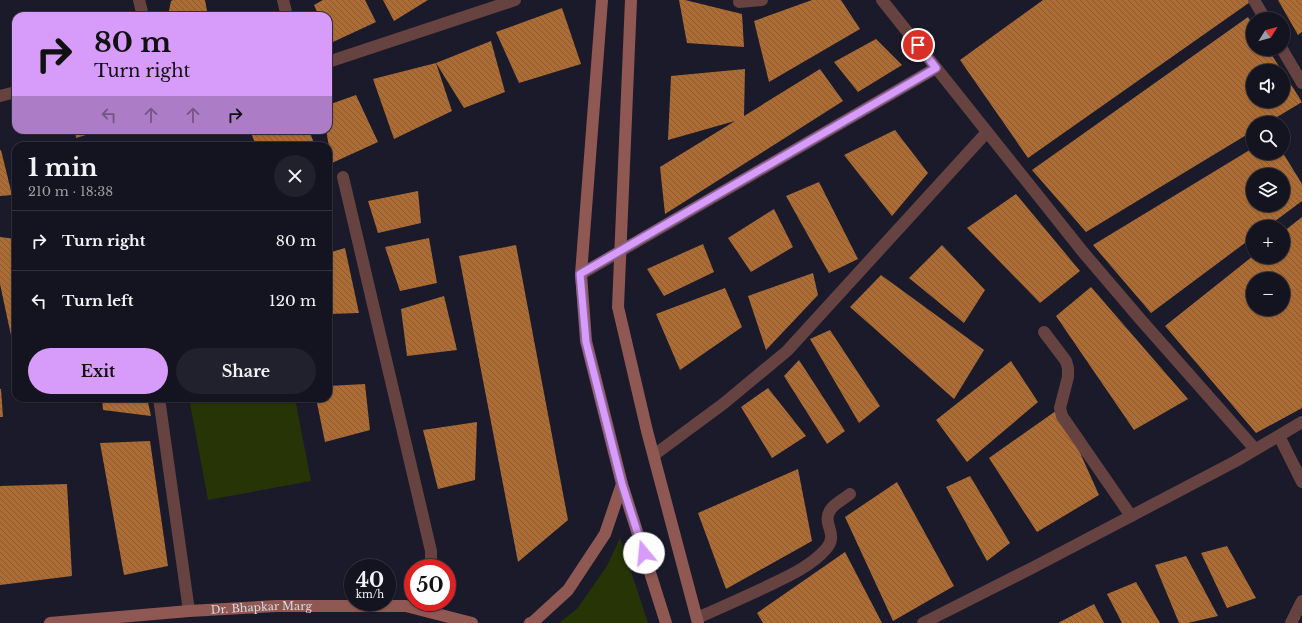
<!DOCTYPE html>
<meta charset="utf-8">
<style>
:root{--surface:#141420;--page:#21212d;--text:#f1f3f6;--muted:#9d9ea5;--line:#33333e;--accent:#d79bf9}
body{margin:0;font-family:"Libre Baskerville",serif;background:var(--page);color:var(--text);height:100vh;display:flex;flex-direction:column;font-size:15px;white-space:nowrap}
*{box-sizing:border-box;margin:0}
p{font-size:13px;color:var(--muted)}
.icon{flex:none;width:22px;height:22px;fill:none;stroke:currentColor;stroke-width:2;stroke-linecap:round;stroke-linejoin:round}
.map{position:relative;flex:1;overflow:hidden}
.sheet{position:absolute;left:12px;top:142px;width:320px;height:260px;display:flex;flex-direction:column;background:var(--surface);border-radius:12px;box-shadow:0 1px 3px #0004,0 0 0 1px var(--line)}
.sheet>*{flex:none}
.banner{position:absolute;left:12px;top:12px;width:320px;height:122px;border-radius:12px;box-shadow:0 1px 3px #0004,0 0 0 1px var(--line);background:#d79bf9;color:#111;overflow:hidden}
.needle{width:26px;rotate:53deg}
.controls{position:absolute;left:1246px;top:12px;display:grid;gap:8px}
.controls a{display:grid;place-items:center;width:44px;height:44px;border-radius:50%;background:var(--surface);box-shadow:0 1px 3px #0004,0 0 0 1px var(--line);font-size:20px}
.speed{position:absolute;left:344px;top:559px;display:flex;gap:8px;font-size:20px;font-weight:700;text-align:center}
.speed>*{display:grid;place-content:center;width:52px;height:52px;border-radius:50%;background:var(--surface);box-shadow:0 1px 3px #0004,0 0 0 1px var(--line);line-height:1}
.speed small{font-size:10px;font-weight:400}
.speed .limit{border:6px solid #d22;background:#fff;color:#111}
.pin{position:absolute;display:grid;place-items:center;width:34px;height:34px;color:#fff;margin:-17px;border:2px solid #fff;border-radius:50%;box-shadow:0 1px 4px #0007}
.me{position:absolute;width:44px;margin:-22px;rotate:343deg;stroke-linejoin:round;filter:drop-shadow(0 0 3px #0008)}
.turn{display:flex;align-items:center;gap:14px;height:84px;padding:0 16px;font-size:18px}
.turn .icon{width:52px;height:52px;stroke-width:2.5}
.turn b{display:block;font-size:28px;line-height:34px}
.lanes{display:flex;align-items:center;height:38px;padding:0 16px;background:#0003;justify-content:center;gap:20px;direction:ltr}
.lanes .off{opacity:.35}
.round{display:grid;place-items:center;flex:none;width:42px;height:42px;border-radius:21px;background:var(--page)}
.summary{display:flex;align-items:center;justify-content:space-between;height:68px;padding:0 16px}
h1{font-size:24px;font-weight:700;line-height:30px}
.primary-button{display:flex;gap:8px;margin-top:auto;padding:8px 16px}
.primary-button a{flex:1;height:46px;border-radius:24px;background:var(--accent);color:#111;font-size:16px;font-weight:700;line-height:46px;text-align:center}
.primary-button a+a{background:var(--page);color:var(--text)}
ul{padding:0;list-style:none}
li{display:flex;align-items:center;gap:12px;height:60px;padding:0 16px;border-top:1px solid var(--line)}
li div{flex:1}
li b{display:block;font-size:15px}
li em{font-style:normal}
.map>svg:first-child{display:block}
.park{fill:#273406}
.building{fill:url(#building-back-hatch);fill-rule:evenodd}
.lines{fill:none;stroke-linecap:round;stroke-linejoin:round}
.minor{stroke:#664340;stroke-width:12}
.tertiary{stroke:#664340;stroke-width:12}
.secondary{stroke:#8f5853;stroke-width:12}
.route-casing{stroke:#8c65a2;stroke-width:10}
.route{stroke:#d79bf9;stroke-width:7}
.labels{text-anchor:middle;stroke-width:4;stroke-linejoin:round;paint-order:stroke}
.street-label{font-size:11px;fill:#d8d9e4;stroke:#111121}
</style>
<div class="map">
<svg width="1302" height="623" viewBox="0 0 1302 623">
<defs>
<pattern id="building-back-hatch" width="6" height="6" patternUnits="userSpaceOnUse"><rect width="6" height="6" fill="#ac6c33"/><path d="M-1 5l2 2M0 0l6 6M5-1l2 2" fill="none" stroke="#875d39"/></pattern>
</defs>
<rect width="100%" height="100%" fill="#1a1a2b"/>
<g class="park">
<path d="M189 398H295L311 481 208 500Z"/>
<path d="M620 538 648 623H559L577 609 607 566Z"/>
</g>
<g class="building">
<path d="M173 0H205L208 16H168L171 1Z"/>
<path d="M323 0H365L376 22 333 42 328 33V16H319L314 5Z"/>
<path d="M383 0H428L394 21Z"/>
<path d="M679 0H685L742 14 744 47 687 43Z"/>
<path d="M812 0H841L860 29 769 82 754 21Z"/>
<path d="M1043 0H1253L1028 158 960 60Z"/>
<path d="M1278 0H1302V32L1298 35Z"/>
<path d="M562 8 581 64 519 83 496 32Z"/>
<path d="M1248 17 1253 25V49H1268L1282 71H1253V101H1283V72L1302 102 1267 123H1253V131L1086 232 1032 170Z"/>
<path d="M876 39 902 65 858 92 834 62Z"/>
<path d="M491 41 505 92 464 108 436 63Z"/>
<path d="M436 63 452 111 394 139 373 79Z"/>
<path d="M745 69 744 116 820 69 843 101 665 214 660 167 735 121 668 140 671 76Z"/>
<path d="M356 95 378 142 332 163 326 130H328V105Z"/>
<path d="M75 130H102L76 138Z"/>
<path d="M250 130H309L315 146H256Z"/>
<path d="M895 130 928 173 892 216 844 155Z"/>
<path d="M1253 148V153H1283L1302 184V201L1267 227H1253V237L1151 313 1093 245ZM1253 175H1283V205H1253Z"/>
<path d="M0 150H1L12 195 0 196Z"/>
<path d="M819 182 858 259 829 273 786 196Z"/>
<path d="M418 191 421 223 378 233 368 201Z"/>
<path d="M1016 194 1080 271 1040 303 967 228Z"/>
<path d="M774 209 793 247 751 272 728 238Z"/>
<path d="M1302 217V408L1256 433 1165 326 1253 256V257H1283V232ZM1253 279H1283V309H1253Z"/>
<path d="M0 237 16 239V340H12L0 284Z"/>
<path d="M429 238 437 283 400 291 385 247Z"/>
<path d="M703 244 714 272 664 296 647 269Z"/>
<path d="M516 245 568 520 518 562 459 256Z"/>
<path d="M942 245 985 290 964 323 909 278Z"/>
<path d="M345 248 359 313 328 314V253Z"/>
<path d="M813 273 818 295 766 350 748 296Z"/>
<path d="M881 275 984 350 954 399 850 307Z"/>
<path d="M1091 287 1188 399 1134 430 1056 316Z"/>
<path d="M725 288 742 327 680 370 656 314Z"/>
<path d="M444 296 457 350 407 356 401 309Z"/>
<path d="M830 330 880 406 859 423 810 339Z"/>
<path d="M799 360 845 431 827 444 784 376Z"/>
<path d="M1011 361 1038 402 967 462 936 420Z"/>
<path d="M365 384 370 430 325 442 316 398H328V386Z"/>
<path d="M768 388 806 436 772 458 741 407Z"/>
<path d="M0 389H1L3 417H0Z"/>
<path d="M102 398H147L151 416 103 410Z"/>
<path d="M1060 408 1099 495 1037 532 989 458Z"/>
<path d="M477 422 475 480 438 489 423 430Z"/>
<path d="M150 441 168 566 124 575 100 443Z"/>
<path d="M798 469 812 541 726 589 698 513Z"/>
<path d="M970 476 1010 543 987 561 946 487Z"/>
<path d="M897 482 954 586 893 621 845 517Z"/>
<path d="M67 484 72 576 0 585V486Z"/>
<path d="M1227 546 1256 598 1227 608 1201 553Z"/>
<path d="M845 552 882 623H763L757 613Z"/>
<path d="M1186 556 1218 616 1188 623H1179L1155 565Z"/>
<path d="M1136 582 1160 623H1122L1107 594Z"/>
<path d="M1094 604 1104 623H1058Z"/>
</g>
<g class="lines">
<g class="minor">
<path d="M139 0 143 16"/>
<path d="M283 0 287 16"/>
<path d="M882 0 1083 252 1141 320 1255 449"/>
<path d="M1254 0 1265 19"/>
<path d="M739 2 762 0"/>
<path d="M1282 49 1302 83"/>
<path d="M328 62 515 0"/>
<path d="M0 96 16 92"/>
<path d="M343 177 431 551V568"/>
<path d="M581 274 936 68"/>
<path d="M1044 332 1066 361 1068 368V377L1060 408 1062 416 1131 516"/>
<path d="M159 398 189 611"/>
<path d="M1279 436 1302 482"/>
<path d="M654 455 723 404 787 351 987 132"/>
<path d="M697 618C722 607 747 596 772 584 791 575 812 565 826 549 840 533 820 524 831 509 835 503 844 499 850 494"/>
<path d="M1291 623 1302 601"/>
</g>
<path class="tertiary" d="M923 623 1032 568 1236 461 1302 422"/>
<g class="secondary">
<path d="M602 0 581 274 586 341 622 484 666 623"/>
<path d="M631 0 618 307 647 431 698 623"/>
<path id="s1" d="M50 623 189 611 276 606H406L472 623"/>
<path d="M530 623H532L568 590 605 534 622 484"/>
</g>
</g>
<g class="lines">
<defs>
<path id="route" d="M644 553 622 484 586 342 580 274 936 68 918 45"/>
</defs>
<use href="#route" class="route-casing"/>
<use href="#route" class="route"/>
</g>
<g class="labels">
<g class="street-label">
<text dy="4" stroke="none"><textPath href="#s1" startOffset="212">Dr. Bhapkar Marg</textPath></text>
</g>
</g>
</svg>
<div class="controls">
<a><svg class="needle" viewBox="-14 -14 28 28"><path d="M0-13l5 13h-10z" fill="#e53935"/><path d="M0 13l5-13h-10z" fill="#9d9ea5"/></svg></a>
<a><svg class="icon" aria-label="sound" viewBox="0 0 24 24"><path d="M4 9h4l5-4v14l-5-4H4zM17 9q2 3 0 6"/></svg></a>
<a><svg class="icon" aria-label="search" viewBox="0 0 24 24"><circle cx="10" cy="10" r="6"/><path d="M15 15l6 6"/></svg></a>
<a><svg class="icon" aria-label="layers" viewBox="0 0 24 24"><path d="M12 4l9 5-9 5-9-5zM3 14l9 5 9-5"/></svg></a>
<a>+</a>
<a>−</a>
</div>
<div class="speed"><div>40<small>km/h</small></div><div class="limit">50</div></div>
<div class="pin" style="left:918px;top:45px;background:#d93025"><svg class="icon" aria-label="arrive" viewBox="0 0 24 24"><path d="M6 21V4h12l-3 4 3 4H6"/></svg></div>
<svg class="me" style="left:644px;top:553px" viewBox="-20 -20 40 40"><circle r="19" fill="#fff"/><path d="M0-13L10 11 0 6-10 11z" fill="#d79bf9"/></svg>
<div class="banner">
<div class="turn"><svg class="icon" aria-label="right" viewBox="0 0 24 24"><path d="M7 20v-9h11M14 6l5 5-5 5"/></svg><div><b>80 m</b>Turn right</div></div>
<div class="lanes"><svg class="icon off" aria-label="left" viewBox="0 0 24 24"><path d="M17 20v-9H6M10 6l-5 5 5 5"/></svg><svg class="icon off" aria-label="ahead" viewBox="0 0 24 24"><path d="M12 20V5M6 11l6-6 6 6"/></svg><svg class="icon off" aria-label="ahead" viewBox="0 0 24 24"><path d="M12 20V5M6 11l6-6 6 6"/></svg><svg class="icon" aria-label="right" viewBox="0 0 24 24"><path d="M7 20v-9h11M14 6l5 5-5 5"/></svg></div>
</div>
<section class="sheet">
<div class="summary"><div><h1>1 min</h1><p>210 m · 18:38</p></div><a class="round"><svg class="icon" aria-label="close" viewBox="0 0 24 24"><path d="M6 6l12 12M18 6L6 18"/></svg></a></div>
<ul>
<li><svg class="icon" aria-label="right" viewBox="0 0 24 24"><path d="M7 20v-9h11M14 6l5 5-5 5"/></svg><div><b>Turn right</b></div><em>80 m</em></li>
<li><svg class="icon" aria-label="left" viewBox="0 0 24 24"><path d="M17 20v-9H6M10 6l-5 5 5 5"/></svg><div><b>Turn left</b></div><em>120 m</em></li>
</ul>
<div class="primary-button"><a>Exit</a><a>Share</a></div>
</section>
</div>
